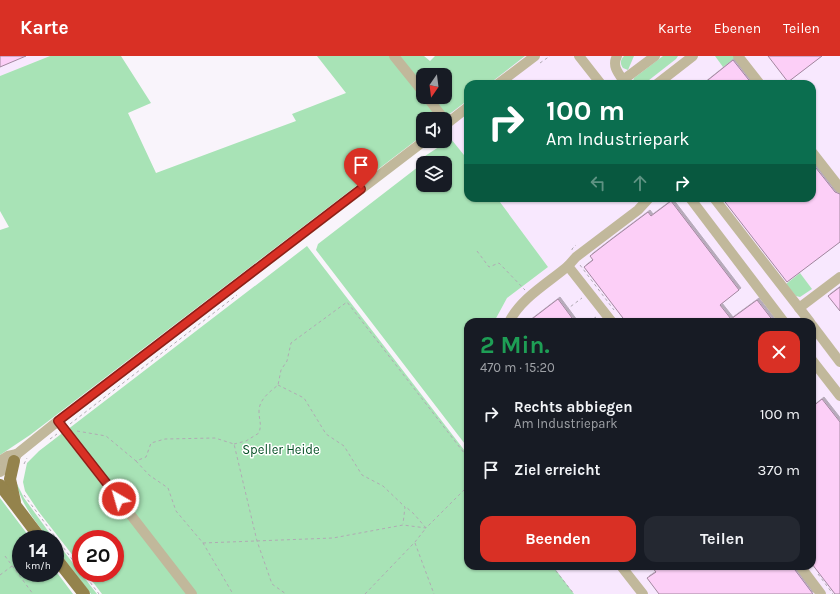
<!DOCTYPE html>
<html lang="de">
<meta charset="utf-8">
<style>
:root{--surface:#171b24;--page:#242831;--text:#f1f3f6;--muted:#9ea1a6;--accent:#d93025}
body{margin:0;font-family:Karla,sans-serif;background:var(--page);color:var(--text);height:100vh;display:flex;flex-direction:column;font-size:15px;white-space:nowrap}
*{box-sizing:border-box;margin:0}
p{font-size:13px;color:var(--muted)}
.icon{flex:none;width:22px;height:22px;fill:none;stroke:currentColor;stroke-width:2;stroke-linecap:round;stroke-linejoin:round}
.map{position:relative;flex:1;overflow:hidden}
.sheet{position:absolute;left:464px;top:262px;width:352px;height:252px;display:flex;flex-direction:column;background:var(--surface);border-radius:12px;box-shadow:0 1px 3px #0004}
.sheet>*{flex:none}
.banner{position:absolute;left:464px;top:24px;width:352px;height:122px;border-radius:12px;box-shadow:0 1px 3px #0004;background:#0b6e4f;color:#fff;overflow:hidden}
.needle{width:26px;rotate:194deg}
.tools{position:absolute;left:416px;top:12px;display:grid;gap:8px}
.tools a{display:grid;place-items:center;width:36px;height:36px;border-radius:8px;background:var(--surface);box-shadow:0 1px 3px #0004;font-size:20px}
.speed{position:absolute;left:12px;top:474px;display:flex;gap:8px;font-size:20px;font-weight:700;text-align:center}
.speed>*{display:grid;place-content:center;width:52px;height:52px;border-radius:50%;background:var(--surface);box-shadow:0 1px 3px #0004;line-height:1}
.speed small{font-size:10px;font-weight:400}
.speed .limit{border:6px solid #d22;background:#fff;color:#111}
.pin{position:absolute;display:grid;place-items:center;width:34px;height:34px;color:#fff;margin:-41px -17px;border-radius:50% 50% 50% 0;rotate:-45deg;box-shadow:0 0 4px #0007}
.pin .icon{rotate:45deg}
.me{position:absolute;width:44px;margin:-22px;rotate:322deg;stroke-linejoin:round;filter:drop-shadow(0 0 3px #0008)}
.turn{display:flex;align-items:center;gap:14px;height:84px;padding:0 16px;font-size:18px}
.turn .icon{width:52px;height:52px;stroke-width:2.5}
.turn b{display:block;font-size:28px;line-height:34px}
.lanes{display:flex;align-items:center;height:38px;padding:0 16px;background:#0003;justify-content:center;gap:20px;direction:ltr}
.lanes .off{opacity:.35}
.round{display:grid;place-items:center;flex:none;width:42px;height:42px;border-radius:12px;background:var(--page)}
.head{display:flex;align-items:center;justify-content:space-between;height:68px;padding:0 16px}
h1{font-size:24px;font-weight:700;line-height:30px;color:#1e9e55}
.action{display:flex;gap:8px;margin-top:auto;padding:8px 16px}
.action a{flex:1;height:46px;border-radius:12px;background:var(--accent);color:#fff;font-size:16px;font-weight:700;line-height:46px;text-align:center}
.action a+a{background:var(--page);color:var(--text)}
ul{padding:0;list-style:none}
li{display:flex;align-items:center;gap:12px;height:56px;padding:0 16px}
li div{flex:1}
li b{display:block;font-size:15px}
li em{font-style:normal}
header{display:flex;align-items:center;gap:24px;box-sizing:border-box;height:56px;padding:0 20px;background:var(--accent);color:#fff}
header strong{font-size:19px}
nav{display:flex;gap:22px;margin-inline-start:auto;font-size:14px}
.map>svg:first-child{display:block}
.built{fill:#f8e8fe}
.green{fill:#a8e3b6;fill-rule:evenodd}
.building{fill:#fccff7;stroke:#a2879f;filter:url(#shadow)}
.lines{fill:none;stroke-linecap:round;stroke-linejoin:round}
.path{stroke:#b0aab3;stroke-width:1;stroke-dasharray:3 3;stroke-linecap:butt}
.minor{stroke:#c1b89b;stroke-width:10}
.major{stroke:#94834c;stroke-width:12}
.route-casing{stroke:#8d1f18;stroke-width:10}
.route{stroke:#d93025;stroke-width:7}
.labels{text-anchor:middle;stroke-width:3;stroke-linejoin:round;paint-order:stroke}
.park-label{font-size:13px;fill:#055025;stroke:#fff}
</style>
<header>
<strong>Karte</strong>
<nav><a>Karte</a><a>Ebenen</a><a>Teilen</a></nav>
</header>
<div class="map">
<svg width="840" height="538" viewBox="0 0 840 538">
<defs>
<filter id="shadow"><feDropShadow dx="2" dy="-2" stdDeviation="0" flood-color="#0004"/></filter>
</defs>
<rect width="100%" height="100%" fill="#f9f4fb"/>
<g class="built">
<path d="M0 0H50L0 20Z"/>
<path d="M525 0H840V538H574L553 510H812V266H494L507 242 548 211 497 142H812V28H489Z"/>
<path d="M468 44V104L445 77V63H443Z"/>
</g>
<g class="green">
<path d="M50 0H121L151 47 128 57 156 117 296 65 292 58 346 37 317 0H424L430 5 435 0H525L489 28H468V44L443 63H423V79L30 379 0 399V174L9 171 0 155V20ZM423 19H445V41H423Z"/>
<path d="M624 0H634L628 14 623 12C620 8 620 4 624 0Z"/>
<path d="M663 0H678L676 3 644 28H635L633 25 634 22Z"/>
<path d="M715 0H736V1L723 11Z"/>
<path d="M451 83 468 104V142H497L548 211 507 242 494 266H468V392L316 194 318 188 427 104 425 100ZM423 107H445V129H423Z"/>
<path d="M307 190 468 399V510H553L574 538H193L67 374Z"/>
<path d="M800 217 812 233 800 241 796 240 786 228Z"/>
<path d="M65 375 190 538H102L86 517H115V483H81V510L39 456 25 435 23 426 27 407 39 395Z"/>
<path d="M16 426 24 442 54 483H49C35 465 21 448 16 426Z"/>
<path d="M0 442 31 483H21V517H55V514L73 538H0Z"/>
<path d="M55 484 97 538H91L55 491Z"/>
</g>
<g class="building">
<path d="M0 0H26L0 11Z"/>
<path d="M768 0H822L788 26Z"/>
<path d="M733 4 752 28H703Z"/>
<path d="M812 107 835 136 840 138V186L787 226 722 142H812Z"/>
<path d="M671 145 739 234 720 249 731 263 757 244 774 266H626L584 211 593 204 590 200 612 183 648 156 651 160Z"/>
<path d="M840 231V255L828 240Z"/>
<path d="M558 243 575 266H528Z"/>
<path d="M822 343 840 366V538H835L812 508V351Z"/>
<path d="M651 510H794L795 514 813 538H659L647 522 656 516Z"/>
</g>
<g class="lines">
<g class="path">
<path d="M540 7 550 0"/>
<path d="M432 90 438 85"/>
<path d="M572 194V193L576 189"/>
<path d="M477 195 489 211 499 207 525 234"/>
<path d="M580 209 614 254"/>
<path d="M566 254 582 242"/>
<path d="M620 262 623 266"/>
<path d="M589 266 596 261"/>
<path d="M278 329 304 342 326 378 344 390 362 419 383 430 405 451 403 468"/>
<path d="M70 368 237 239"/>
<path d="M77 375 106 380 136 405 146 401 151 387 165 383 215 382 234 388 257 485 272 528 286 538"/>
<path d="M50 383 57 378"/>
<path d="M234 388 246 385 259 377C262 367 259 365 259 355 259 343 271 335 278 329L281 314 287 305 291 287 347 246 468 402"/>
<path d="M136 405 149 419 168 432 176 455 203 487 233 538"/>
<path d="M24 408 27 402"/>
<path d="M24 439 81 515"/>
<path d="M203 487 333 482 403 469 426 472 468 430"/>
<path d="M415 487 434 538"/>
<path d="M5 500 33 538"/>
<path d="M552 510 574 538"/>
<path d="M83 517 99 538"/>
<path d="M818 518 833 538"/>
<path d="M0 519 12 510"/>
<path d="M365 538 415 486 426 472 414 458 406 451"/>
</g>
<g class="minor">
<path d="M394 0 423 36"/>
<path d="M579 0 601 28"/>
<path d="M617 0C611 11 620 19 626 28"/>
<path d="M738 0 760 28"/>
<path d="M623 24 655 0"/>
<path d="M498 28 535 0"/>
<path d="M657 28 693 0"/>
<path d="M427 41 444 63"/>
<path d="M445 69 468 51"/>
<path d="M812 96 840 132"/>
<path d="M690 142 784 266"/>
<path d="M714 142 810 266"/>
<path d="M799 252 840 221"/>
<path d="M509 266C521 242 548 227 568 210"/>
<path d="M612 266 568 210 576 201 638 154 649 142"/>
<path d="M812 269 840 306"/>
<path d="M812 304 840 340"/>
<path d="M58 365 192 538"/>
<path d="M0 405 8 400 17 398"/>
<path d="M0 416 14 405 17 398 58 365 424 85"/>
<path d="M621 510 643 538"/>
<path d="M800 510 821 538"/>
</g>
<g class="major">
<path d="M14 405 10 423 15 446"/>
<path d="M0 429 41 483"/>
<path d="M55 501 84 538"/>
</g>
</g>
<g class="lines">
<defs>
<path id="route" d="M119 443 58 365 361 133"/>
</defs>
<use href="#route" class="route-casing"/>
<use href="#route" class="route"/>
</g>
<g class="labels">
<g class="park-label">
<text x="281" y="398">Speller Heide</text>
</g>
</g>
</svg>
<div class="tools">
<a><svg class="needle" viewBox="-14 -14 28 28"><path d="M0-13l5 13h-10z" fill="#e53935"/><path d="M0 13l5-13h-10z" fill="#9ea1a6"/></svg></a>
<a><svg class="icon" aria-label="sound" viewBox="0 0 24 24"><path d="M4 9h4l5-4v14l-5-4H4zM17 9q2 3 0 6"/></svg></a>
<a><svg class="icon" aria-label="layers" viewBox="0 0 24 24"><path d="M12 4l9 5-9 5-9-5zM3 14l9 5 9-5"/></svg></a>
</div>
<div class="speed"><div>14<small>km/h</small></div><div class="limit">20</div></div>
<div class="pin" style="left:361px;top:133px;background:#d93025"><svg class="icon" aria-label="arrive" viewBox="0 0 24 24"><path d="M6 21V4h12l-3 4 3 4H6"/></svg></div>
<svg class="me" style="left:119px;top:443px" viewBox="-20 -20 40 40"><circle r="17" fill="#d93025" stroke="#fff" stroke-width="3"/><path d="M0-11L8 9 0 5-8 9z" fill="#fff"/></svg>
<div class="banner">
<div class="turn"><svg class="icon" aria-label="right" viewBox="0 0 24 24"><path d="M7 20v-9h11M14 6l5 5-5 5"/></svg><div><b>100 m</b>Am Industriepark</div></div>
<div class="lanes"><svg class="icon off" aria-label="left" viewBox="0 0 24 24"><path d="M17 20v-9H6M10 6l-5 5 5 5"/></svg><svg class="icon off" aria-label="ahead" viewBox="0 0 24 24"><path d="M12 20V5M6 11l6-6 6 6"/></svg><svg class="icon" aria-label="right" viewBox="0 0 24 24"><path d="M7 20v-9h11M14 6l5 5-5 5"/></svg></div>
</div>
<section class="sheet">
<div class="head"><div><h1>2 Min.</h1><p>470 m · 15:20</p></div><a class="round" style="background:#d93025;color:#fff"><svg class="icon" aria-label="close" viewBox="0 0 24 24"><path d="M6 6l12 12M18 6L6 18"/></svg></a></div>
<ul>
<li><svg class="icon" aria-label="right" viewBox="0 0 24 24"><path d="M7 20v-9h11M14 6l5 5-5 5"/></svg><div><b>Rechts abbiegen</b><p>Am Industriepark</p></div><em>100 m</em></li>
<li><svg class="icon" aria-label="arrive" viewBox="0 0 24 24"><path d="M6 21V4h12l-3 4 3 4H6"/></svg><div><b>Ziel erreicht</b></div><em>370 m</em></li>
</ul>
<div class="action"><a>Beenden</a><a>Teilen</a></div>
</section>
</div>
